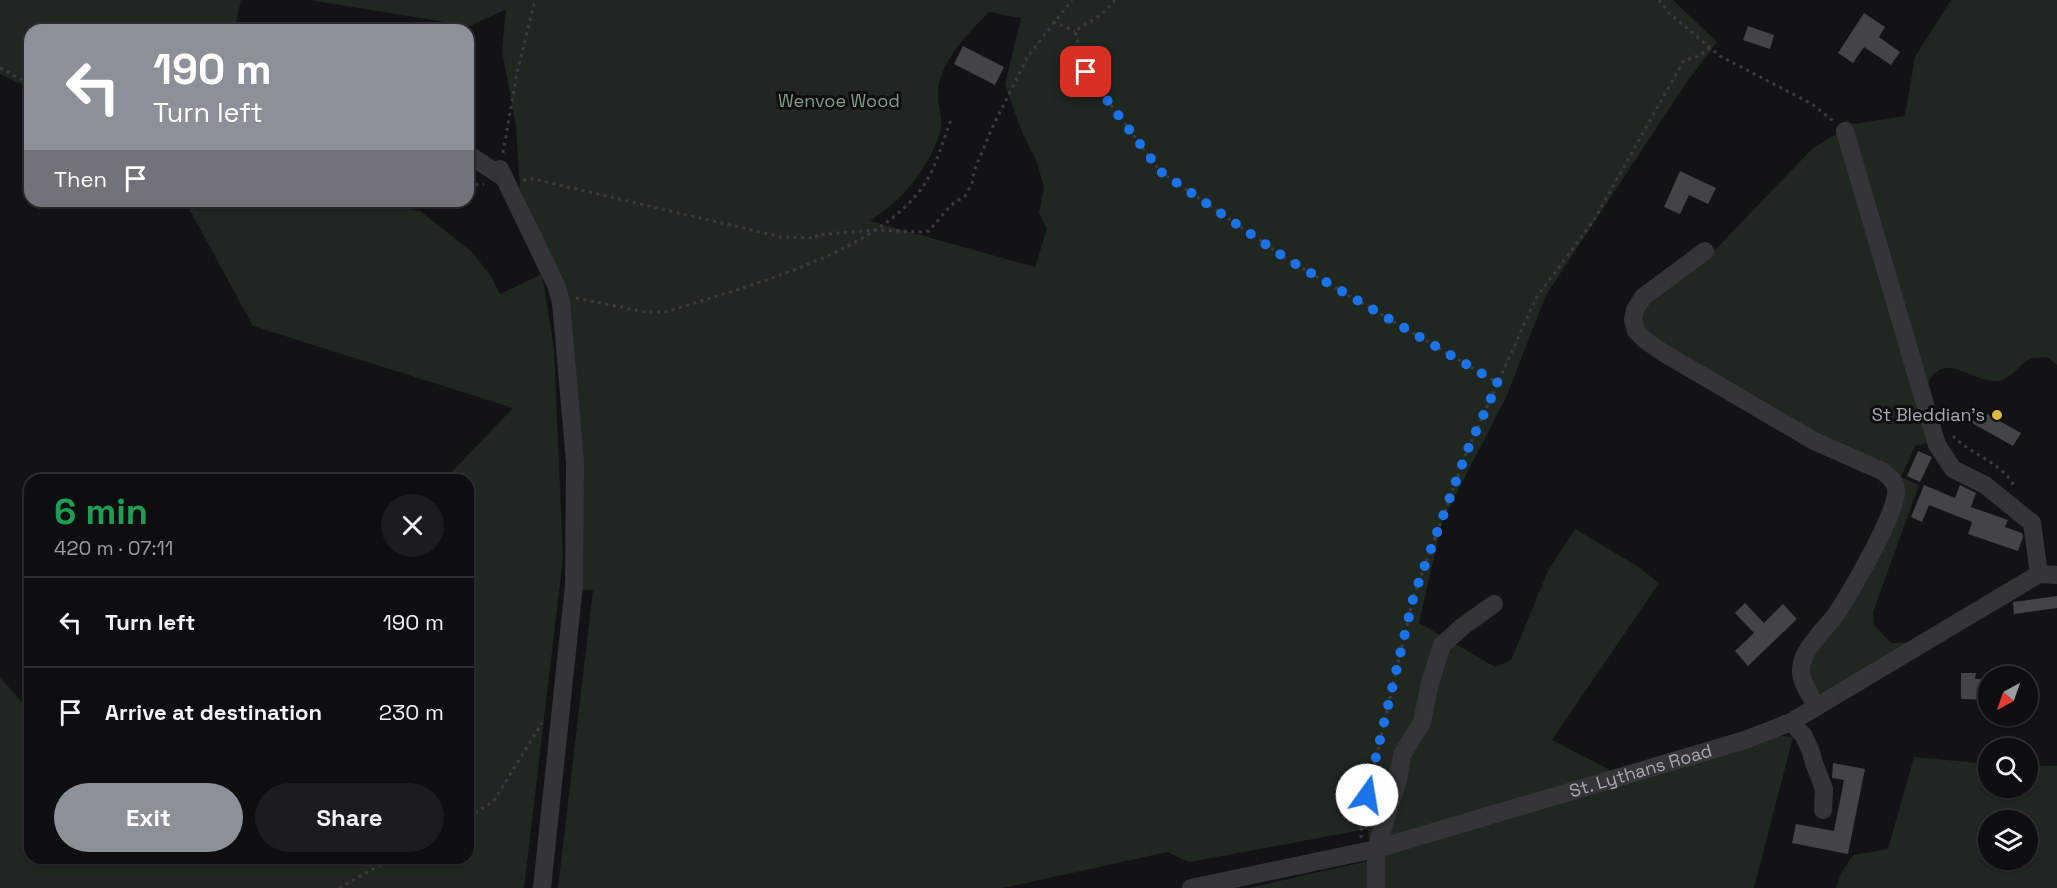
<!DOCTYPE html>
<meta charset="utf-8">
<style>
:root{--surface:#0e0e10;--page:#1c1c1e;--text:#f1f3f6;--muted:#9b9c9f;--line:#2e2e30;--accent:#8c9099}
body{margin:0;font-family:"Space Grotesk",sans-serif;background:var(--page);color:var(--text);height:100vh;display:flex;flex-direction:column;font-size:22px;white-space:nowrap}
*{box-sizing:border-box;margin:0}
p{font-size:20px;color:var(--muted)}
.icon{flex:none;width:33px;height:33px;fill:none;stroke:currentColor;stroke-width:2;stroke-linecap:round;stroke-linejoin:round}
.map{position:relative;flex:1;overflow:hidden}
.side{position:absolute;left:24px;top:474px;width:450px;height:390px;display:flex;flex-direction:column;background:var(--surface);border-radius:18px;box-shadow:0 2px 4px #0004,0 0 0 2px var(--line)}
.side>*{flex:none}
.hud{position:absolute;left:24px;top:24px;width:450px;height:183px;border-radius:18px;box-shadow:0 2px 4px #0004,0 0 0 2px var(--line);background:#8c9099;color:#fff;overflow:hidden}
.needle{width:39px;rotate:220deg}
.controls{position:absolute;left:1978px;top:666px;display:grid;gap:12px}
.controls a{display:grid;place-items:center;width:60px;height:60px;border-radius:50%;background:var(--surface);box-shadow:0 2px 4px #0004,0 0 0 2px var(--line);font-size:30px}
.pin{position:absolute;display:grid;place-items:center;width:51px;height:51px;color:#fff;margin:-26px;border-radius:12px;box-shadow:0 3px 9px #0006}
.me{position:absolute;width:66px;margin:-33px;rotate:13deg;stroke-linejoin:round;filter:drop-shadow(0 0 4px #0008)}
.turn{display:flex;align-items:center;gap:21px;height:126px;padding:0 30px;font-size:27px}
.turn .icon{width:78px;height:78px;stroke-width:2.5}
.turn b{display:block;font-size:42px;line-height:51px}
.then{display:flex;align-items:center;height:57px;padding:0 30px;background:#0003;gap:12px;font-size:22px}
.round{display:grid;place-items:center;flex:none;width:63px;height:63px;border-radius:32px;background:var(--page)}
.headline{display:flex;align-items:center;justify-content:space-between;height:102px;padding:0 30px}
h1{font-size:36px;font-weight:700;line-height:45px;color:#1e9e55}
.cta{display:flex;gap:12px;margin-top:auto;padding:12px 30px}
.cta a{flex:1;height:69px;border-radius:36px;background:var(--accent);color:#fff;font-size:24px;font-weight:700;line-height:69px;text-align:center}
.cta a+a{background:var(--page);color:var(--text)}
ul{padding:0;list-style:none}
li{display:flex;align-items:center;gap:18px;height:90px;padding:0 30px;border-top:2px solid var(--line)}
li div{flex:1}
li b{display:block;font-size:22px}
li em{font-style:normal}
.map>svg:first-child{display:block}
.green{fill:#202721;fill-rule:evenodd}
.building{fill:#434348}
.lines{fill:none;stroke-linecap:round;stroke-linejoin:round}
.path{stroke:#3b3c40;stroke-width:3;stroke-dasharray:3 4.5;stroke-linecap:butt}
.minor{stroke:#353539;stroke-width:18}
.route{stroke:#1a73e8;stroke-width:10;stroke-dasharray:0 18}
.poi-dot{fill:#deb942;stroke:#0e0e10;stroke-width:2}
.labels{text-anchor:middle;stroke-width:6;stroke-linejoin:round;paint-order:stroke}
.park-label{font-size:18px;fill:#7f9d84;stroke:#0e0e10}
.poi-label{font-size:18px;fill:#a6a9b4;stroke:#0e0e10;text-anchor:end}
.street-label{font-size:18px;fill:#a6a9b4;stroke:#0e0e10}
</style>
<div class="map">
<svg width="2057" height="888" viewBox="0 0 2057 888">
<rect width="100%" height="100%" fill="#131315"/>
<g class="green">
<path d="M0 0H241L234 30H30V88L0 74Z"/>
<path d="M309 0H1673L1717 42 1687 82 1546 295 1507 395 1442 522 1419 623 1495 667 1511 660 1548 571 1575 529 1637 566 1659 583 1552 740 1614 772 1370 845 1368 829 1189 862 1167 852 1003 888H558L593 590 572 589 561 281 520 188 516 126 502 51 506 9 470 26ZM989 12 1021 18 1005 85 1022 132 1037 162 1044 188 1039 213 1047 229 1035 267 870 221C876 216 883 212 889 207 911 189 932 160 940 132 944 120 937 104 938 91 941 59 968 34 989 12Z"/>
<path d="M1951 0H2057V365L2047 357C2042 358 2037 357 2033 358 2018 362 2012 383 1993 381 1971 380 1943 351 1928 383L1845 120 1854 124 1905 116 1915 57Z"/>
<path d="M1840 132 1927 443 1915 446 1901 477 1919 485 1873 612 1874 625 1891 643H1912L1822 694 1818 692 1805 673 1900 493 1831 446 1645 337 1639 312 1686 270 1716 249 1813 148Z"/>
<path d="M185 201H356L420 211 472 252 490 275 500 294 542 274 554 348 563 558 524 888H0V677L30 712V858H468V480H444L513 408 253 326Z"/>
<path d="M1780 736 1793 737 1754 888H1384L1385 854Z"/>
<path d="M1914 757 1989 764V788H2028V766H2057V888H1836L1841 873 1853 855 1888 849ZM1989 820H2028V860H1989Z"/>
<path d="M1369 861 1370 888H1248Z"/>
</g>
<g class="building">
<path d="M1864 13 1885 27 1879 37 1900 52 1891 65 1864 47 1853 63 1838 53Z"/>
<path d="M1748 26 1774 35 1770 49 1743 40Z"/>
<path d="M963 46 1004 67 995 85 954 64Z"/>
<path d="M1680 171 1716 188 1708 204 1689 195 1680 214 1664 207Z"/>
<path d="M1980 410 2021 433 2013 446 1972 423Z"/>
<path d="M1918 451 1932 457 1920 482 1907 476Z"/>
<path d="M1924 485 1955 498 1960 485 1976 493 1971 507 2008 520 2005 527 2022 533 2023 537 2018 551 1968 534 1972 522 1929 505 1922 522 1911 517Z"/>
<path d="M2057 596V608L2014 614 2013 602Z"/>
<path d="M1745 603 1764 623 1783 604 1797 619 1748 666 1735 651 1754 633 1735 613Z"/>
<path d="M1961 673H1976L1975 679H1989V700L1961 699Z"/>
<path d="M1833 763 1865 769 1848 854 1792 843 1796 824 1834 831 1844 780 1832 778Z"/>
</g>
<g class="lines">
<g class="path">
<path d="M1115 0 1102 14 1075 31 1086 72 1161 172 1287 259 1498 383"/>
<path d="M1659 0 1669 13 1720 56 1812 104 1833 121"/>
<path d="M1053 22 1075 31"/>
<path d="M0 68 30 84"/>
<path d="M503 153 517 73 535 0"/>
<path d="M523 180 534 179 781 237 816 238 817 235 875 230 921 232 929 231 951 205 965 196 972 184 974 171 993 126 1028 56 1072 0"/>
<path d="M468 186 484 184"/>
<path d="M576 298 645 312H665C741 288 877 254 924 185 937 165 943 140 952 117"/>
<path d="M1953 436C1971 455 2003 463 2014 486"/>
<path d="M468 816 493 802 542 723"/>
<path d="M1361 838 1362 818 1414 595 1467 451 1536 298 1594 220 1684 60 1699 56 1710 48"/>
<path d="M339 888 393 858"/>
</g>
<g class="minor">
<path d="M1845 131 1937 445 1953 469 1985 485 2032 523 2039 574"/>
<path d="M468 154 504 178"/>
<path d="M500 169 556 285 561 302 575 462 574 585 542 888"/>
<path d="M1705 251 1643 297 1635 310 1633 320 1636 331 1645 340 1662 352 1814 441 1882 471C1888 476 1895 481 1896 489 1899 510 1850 593 1837 613 1825 630 1800 650 1801 672 1802 684 1810 695 1816 705"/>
<path d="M1791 722 1804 736 1811 752 1814 763 1824 789 1823 810"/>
<path id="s1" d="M1191 888 1376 849 1745 740 1791 722 2039 574 2057 575"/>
<path d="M1376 888V849L1398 780 1402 755 1422 722 1430 683 1442 645 1462 627 1494 604"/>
</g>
</g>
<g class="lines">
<path class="route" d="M1086 72 1161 172 1287 259 1498 383 1467 451 1414 595 1367 795"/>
</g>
<circle class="poi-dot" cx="1997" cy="415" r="6"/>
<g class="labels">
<g class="park-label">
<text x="839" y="107">Wenvoe Wood</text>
</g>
<g class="poi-label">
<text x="1985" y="421">St Bleddian’s</text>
</g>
<g class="street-label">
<text dy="6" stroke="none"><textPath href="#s1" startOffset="465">St. Lythans Road</textPath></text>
</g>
</g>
</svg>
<div class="controls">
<a><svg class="needle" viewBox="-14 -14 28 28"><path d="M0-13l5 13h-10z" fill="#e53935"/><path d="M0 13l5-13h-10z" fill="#9b9c9f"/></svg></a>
<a><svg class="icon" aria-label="search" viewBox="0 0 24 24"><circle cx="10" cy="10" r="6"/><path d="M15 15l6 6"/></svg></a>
<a><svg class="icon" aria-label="layers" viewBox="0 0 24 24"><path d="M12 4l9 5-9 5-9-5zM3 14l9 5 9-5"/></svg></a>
</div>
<div class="pin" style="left:1086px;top:72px;background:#d93025"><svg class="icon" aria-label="arrive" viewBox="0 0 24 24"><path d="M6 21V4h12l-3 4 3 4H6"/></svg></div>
<svg class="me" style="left:1367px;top:795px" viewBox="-20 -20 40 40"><circle r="19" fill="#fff"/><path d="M0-13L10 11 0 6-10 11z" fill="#1a73e8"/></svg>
<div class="hud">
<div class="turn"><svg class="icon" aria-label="left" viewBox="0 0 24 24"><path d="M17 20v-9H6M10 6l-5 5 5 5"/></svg><div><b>190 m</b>Turn left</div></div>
<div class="then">Then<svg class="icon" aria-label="arrive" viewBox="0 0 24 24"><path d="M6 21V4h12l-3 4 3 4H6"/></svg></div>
</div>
<section class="side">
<div class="headline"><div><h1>6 min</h1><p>420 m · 07:11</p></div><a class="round"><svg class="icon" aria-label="close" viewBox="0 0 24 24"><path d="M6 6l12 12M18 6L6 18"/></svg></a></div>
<ul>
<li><svg class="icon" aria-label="left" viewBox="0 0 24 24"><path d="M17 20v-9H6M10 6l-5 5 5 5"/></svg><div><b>Turn left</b></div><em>190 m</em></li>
<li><svg class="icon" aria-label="arrive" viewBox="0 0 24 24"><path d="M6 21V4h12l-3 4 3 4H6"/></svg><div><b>Arrive at destination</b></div><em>230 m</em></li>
</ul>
<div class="cta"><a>Exit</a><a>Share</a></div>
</section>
</div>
